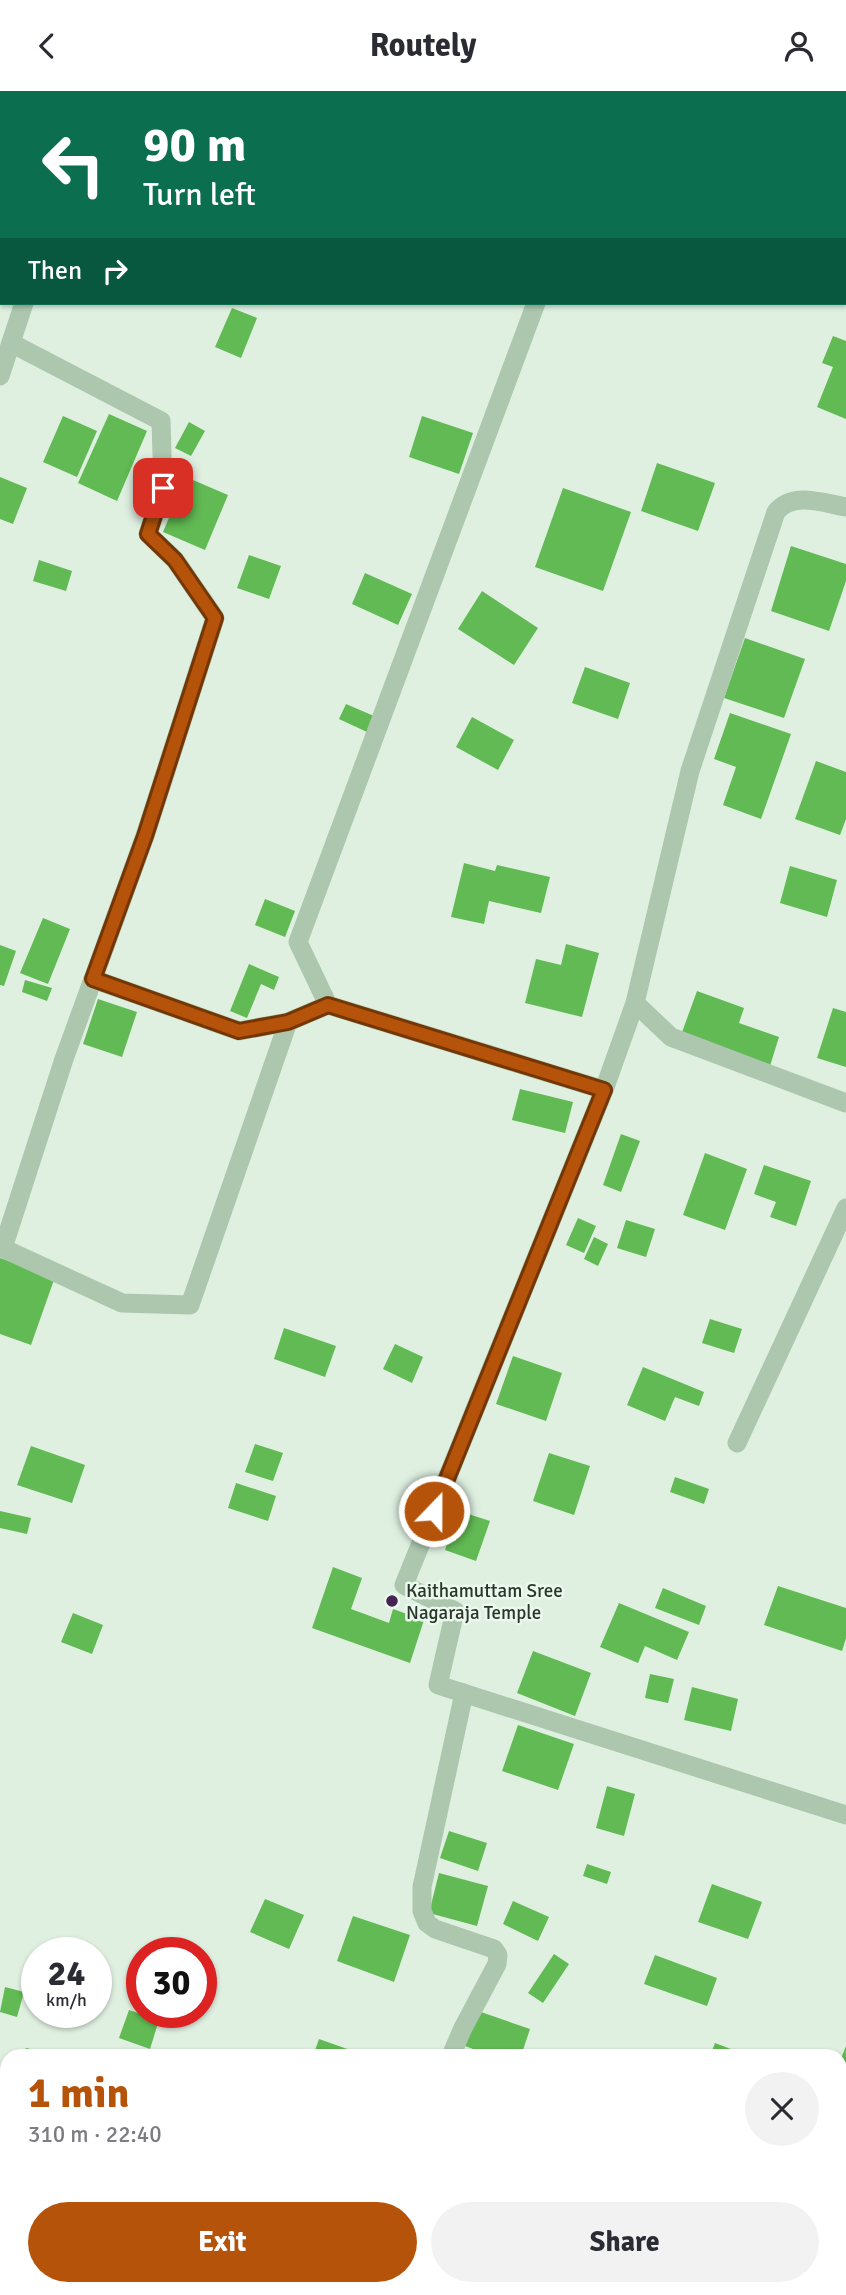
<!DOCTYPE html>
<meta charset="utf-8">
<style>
:root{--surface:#fff;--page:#f2f2f3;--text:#2b2b33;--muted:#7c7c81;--accent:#b45309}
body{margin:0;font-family:Signika,sans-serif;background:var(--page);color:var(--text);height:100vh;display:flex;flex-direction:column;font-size:26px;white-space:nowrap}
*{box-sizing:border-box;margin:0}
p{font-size:23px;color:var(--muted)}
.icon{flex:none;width:38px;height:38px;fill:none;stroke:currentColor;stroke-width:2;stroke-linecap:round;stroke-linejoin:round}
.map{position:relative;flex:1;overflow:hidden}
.details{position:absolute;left:0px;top:1958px;width:847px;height:247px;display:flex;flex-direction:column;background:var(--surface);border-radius:21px 21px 0 0;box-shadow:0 2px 5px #0004}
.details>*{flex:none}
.guide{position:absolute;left:0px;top:0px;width:847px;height:214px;box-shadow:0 2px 5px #0004;background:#0b6e4f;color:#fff;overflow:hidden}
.speed{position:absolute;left:21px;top:1846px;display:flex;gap:14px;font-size:35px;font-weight:700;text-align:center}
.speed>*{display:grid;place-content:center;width:91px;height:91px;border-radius:50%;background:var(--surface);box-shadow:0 2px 5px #0004;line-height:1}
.speed small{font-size:18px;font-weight:400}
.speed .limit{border:10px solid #d22;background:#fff;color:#111}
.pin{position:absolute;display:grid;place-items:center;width:60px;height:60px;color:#fff;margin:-30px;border-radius:14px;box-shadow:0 4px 10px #0006}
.me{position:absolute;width:77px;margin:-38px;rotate:22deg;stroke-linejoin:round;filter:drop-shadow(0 0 5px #0008)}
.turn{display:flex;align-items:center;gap:24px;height:147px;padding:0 28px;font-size:32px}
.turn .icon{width:91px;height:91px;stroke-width:2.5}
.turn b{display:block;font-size:49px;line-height:60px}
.then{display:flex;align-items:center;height:66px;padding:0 28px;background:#0003;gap:14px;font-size:26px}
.round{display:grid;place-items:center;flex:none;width:74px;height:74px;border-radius:37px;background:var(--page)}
.summary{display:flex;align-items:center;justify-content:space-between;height:119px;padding:0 28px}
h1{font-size:42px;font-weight:700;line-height:52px;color:var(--accent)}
.cta{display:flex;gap:14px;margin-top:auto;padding:14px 28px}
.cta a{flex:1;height:80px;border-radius:42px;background:var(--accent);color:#fff;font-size:28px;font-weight:700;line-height:80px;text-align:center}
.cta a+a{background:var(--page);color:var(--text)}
header{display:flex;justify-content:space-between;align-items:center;height:91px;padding:0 28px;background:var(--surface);font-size:32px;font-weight:700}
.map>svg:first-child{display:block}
.building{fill:#61ba53}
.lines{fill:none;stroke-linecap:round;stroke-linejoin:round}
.minor{stroke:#acc7ae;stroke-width:19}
.secondary{stroke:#7e9b7d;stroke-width:19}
.route-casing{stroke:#753606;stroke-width:18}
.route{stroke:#b45309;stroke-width:12}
.poi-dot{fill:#452453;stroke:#ebf8ed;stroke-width:2.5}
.labels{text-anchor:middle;stroke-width:5;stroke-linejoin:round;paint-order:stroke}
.poi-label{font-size:19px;fill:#2b362a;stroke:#ebf8ed;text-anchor:start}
</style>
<header><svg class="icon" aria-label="back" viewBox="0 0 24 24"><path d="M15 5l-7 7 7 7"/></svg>Routely<svg class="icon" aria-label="person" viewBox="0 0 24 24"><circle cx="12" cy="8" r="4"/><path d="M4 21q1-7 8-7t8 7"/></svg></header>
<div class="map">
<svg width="846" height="2204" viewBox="0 0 846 2204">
<rect width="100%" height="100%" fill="#dff0e1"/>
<g class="building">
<path d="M232 217 257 227 241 267 215 256Z"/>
<path d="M833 245 846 250V328L817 316 833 276 822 272Z"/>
<path d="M109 323 147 340 117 410 78 392Z"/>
<path d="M63 325 97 340 77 386 43 371Z"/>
<path d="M422 325 473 342 459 383 409 366Z"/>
<path d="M189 331 205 340 191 365 175 357Z"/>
<path d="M657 372 715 392 698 440 641 420Z"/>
<path d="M0 386 27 397 13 433 0 428Z"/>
<path d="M186 386 228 404 205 459 163 441Z"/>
<path d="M563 397 631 421 603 500 535 476Z"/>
<path d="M791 455 846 473V490L829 540 771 520Z"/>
<path d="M249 464 281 475 269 508 237 497Z"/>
<path d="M39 469 72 480 66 500 33 490Z"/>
<path d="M365 482 412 503 398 534 352 513Z"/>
<path d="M482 500 538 537 514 574 458 538Z"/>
<path d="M745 547 805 568 784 627 724 607Z"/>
<path d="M585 576 630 592 618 628 572 612Z"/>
<path d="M346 613 374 625 367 641 339 628Z"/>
<path d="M730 622 791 643 761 728 723 714 736 676 714 668Z"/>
<path d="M472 626 514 649 498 679 456 656Z"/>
<path d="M816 670 846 681V728L840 744 795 728Z"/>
<path d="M464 772 495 780 497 774 550 786 541 822 489 810 484 833 451 826Z"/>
<path d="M790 775 837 789 827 826 780 812Z"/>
<path d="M265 808 295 820 285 846 255 834Z"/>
<path d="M43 827 70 838 48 893 20 882Z"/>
<path d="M566 853 599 862 582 926 525 912 536 868 561 874Z"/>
<path d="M0 854 16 860 4 895 0 894Z"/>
<path d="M249 873 279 886 274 899 261 893 247 927 230 920Z"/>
<path d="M25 889 52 897 47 910 22 901Z"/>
<path d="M697 900 744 917 739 932 779 946 770 975 681 944Z"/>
<path d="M98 908 137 921 122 966 83 953Z"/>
<path d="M833 917 846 921V976L817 967Z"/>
<path d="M520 998 573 1011 565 1042 512 1029Z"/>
<path d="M621 1043 640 1050 621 1101 603 1094Z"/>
<path d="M705 1062 747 1078 725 1139 683 1124Z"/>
<path d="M764 1074 811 1090 796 1135 770 1126 776 1111 754 1103Z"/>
<path d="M578 1127 596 1135 584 1162 566 1154Z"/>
<path d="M626 1129 655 1138 646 1166 617 1157Z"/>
<path d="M594 1146 608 1153 598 1175 584 1168Z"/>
<path d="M0 1167 55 1186 31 1254 0 1243Z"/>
<path d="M710 1228 742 1238 734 1262 702 1252Z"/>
<path d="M284 1237 336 1255 325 1286 274 1268Z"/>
<path d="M395 1253 423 1266 412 1292 383 1278Z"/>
<path d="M513 1265 562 1282 546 1330 496 1313Z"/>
<path d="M643 1276 704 1301 699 1315 675 1306 665 1330 627 1314Z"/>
<path d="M255 1353 283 1362 273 1390 245 1381Z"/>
<path d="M31 1355 85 1374 72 1412 17 1394Z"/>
<path d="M549 1362 590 1375 574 1424 533 1410Z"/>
<path d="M675 1386 709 1398 704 1413 670 1401Z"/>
<path d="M236 1392 276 1405 268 1430 228 1417Z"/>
<path d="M0 1420 31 1427 27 1443 0 1437Z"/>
<path d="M459 1420 490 1430 476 1470 445 1459Z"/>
<path d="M333 1476 362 1487 351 1518 389 1532 393 1518 424 1529 410 1572 312 1537Z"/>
<path d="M778 1495 846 1517V1547L842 1560 764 1534Z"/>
<path d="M663 1497 706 1515 699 1534 655 1517Z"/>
<path d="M619 1512 689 1541 677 1569 645 1555 638 1572 600 1556Z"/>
<path d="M73 1522 103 1534 92 1563 61 1551Z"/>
<path d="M533 1560 591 1582 575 1625 517 1602Z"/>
<path d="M650 1583 674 1588 668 1612 645 1607Z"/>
<path d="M692 1596 738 1608 731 1640 684 1629Z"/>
<path d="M518 1634 574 1653 558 1699 502 1680Z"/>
<path d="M607 1695 635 1703 624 1745 596 1737Z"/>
<path d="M449 1740 487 1752 478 1780 440 1767Z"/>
<path d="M587 1773 611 1781 607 1793 583 1785Z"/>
<path d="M439 1782 488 1795 477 1835 429 1822Z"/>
<path d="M712 1793 762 1811 748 1848 698 1831Z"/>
<path d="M265 1808 304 1824 289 1858 250 1841Z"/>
<path d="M513 1810 549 1826 538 1850 503 1833Z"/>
<path d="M353 1825 410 1844 394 1891 337 1870Z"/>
<path d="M554 1863 569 1873 543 1912 528 1902Z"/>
<path d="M655 1864 717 1887 707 1915 644 1893Z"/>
<path d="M5 1896 24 1901 17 1926 0 1921Z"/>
<path d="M129 1919 159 1929 150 1958 119 1947Z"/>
<path d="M478 1920 530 1938 521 1965H492L465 1955Z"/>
<path d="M319 1948 367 1965H313Z"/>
<path d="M715 1952 749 1965H710Z"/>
<path d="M846 1955V1994L840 1992V1970Z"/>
<path d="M26 1957 47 1962V1965H23Z"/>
<path d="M0 2021 7 2023V2086L0 2084Z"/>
<path d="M840 2037 846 2039V2108L840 2105 844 2086 840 2084Z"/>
<path d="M0 2103 7 2105V2150L0 2147Z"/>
<path d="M840 2190 846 2193V2204H804L806 2198H840Z"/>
<path d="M241 2198H265L262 2204H238Z"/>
<path d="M322 2198H336L351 2204H320Z"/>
<path d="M504 2198H554L552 2204H505L502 2203Z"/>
<path d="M636 2198H712L709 2204H633Z"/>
<path d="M738 2198H745L762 2204H736Z"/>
</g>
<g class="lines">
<g class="minor">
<path d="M95 2V0"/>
<path d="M614 2 615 0"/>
<path d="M0 285 24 212"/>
<path d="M846 416C823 412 793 400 776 421L690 680 635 912 671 946 846 1012"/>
<path d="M93 888 239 940 288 931"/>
<path d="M635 912 604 999 404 1494 455 1520 438 1594 846 1724"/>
<path d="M328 914 298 851 536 212"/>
<path d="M0 1156 122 1212 190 1214 288 931 328 914 604 999"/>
<path d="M3 1157 64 968 145 745 215 527 175 469 148 443 163 397 161 330 11 252"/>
<path d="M737 1352 846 1117"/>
<path d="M451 1965 462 1939 497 1873 498 1864 494 1858 435 1838 427 1832 422 1820V1796L464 1602"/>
<path d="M314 2204 316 2198"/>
</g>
<g class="secondary">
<path d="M681 0 686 2"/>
<path d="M845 61 846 62"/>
<path d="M0 2184 7 2186"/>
<path d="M48 2198 69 2204"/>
</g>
</g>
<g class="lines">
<defs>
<path id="route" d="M163 397 148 443 175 469 215 527 145 745 93 888 239 940 288 931 328 914 604 999 434 1420"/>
</defs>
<use href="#route" class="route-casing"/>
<use href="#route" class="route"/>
</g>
<circle class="poi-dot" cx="392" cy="1510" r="7"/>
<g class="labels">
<g class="poi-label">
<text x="406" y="1506">Kaithamuttam Sree<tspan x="406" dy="22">Nagaraja Temple</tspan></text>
</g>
</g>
</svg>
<div class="speed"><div>24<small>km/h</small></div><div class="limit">30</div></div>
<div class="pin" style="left:163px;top:397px;background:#d93025"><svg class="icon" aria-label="arrive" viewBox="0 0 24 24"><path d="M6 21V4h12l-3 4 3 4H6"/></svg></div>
<svg class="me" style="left:434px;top:1420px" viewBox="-20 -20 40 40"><circle r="17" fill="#b45309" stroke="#fff" stroke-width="3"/><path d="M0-11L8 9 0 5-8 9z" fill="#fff"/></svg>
<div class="guide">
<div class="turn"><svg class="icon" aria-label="left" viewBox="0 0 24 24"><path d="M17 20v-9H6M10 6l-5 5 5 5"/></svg><div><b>90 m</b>Turn left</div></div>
<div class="then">Then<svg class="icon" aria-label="right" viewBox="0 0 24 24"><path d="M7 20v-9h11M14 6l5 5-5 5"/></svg></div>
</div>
<section class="details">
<div class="summary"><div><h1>1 min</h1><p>310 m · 22:40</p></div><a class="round"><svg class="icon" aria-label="close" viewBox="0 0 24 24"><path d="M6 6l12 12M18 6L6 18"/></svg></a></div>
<div class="cta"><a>Exit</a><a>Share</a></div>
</section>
</div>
